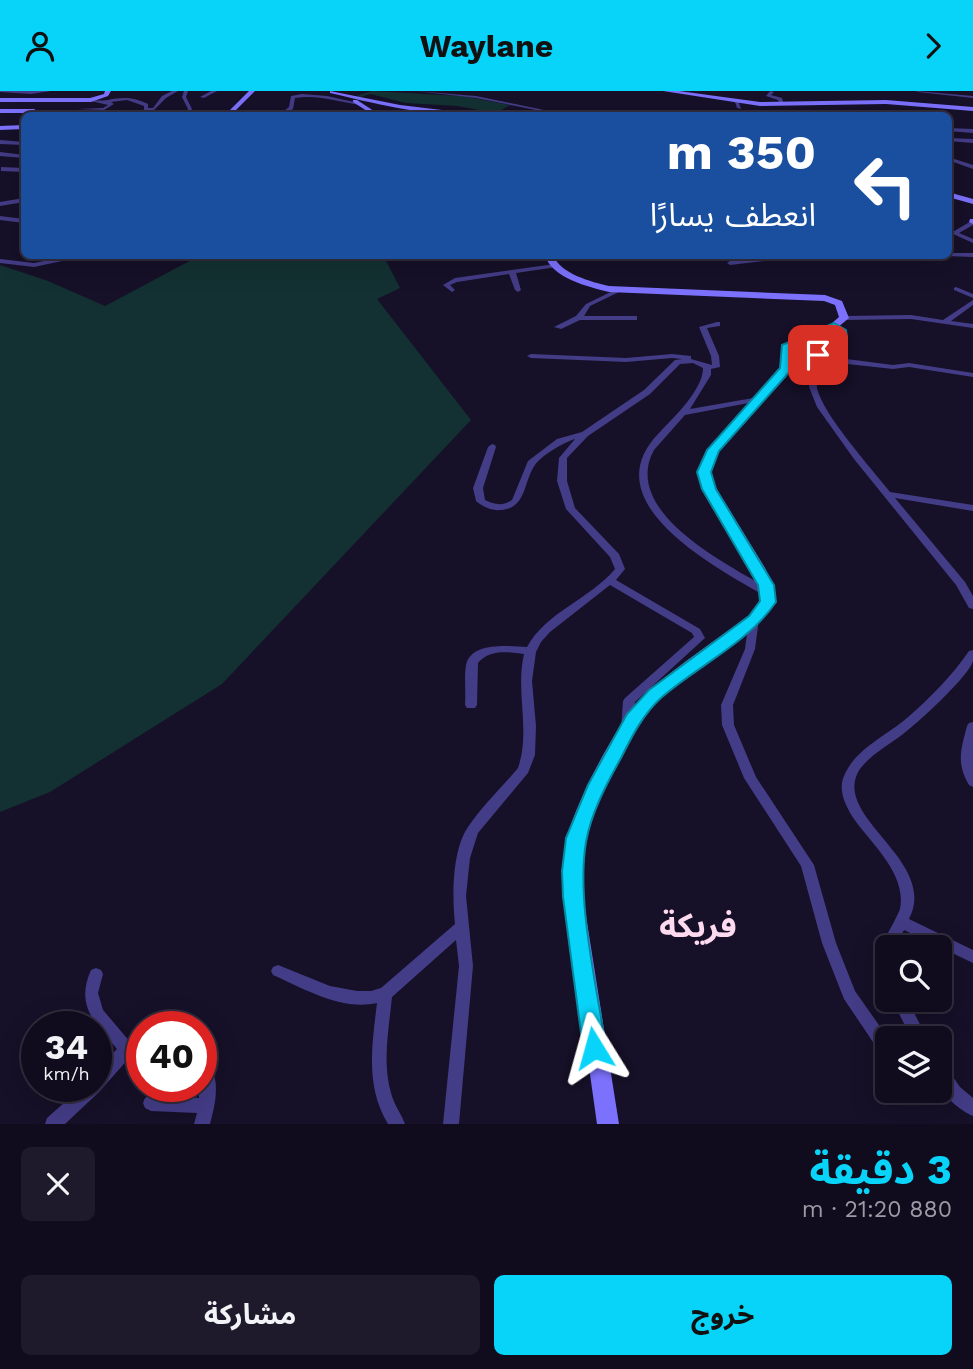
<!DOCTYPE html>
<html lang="ar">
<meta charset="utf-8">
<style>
:root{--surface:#100c1e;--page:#1e1a2b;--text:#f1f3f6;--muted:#9c9ba4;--line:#302c3c;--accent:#08d4fa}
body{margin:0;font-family:"Work Sans","Noto Sans Arabic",sans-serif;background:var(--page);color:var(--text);direction:rtl;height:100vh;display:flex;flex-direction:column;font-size:26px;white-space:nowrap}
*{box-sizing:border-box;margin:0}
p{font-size:23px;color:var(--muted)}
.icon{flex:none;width:38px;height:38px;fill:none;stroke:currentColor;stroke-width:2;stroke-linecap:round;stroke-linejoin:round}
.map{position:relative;height:1033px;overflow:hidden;direction:ltr}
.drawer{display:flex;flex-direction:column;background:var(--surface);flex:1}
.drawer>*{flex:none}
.guide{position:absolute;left:21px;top:21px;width:931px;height:147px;border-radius:10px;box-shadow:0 7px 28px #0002,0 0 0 2px var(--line);direction:rtl;background:#1a4fa0;color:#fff;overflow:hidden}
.fabs{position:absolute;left:875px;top:844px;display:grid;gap:14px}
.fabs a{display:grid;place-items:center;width:77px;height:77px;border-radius:10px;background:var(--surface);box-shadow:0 7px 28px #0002,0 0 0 2px var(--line);font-size:35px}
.speed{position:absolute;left:21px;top:920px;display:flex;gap:14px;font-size:35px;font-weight:700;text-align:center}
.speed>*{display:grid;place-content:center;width:91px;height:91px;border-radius:50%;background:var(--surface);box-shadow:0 7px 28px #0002,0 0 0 2px var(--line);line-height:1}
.speed small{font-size:18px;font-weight:400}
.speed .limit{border:10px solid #d22;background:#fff;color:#111}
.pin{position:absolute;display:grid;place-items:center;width:60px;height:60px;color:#fff;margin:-30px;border-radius:14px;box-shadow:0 4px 10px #0006}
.me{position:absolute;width:77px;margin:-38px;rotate:352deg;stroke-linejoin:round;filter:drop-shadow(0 0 5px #0008)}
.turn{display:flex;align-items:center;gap:24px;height:147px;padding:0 21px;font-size:32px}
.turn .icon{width:91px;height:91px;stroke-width:2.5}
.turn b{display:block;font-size:49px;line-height:60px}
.round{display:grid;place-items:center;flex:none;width:74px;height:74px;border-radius:10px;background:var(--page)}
.summary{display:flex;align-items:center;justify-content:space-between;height:119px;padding:0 21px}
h1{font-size:42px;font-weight:700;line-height:52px;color:var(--accent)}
.cta{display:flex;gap:14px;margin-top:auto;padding:14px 21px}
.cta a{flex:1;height:80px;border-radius:10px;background:var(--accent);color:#111;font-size:28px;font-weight:700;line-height:80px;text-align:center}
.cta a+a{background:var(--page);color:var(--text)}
header{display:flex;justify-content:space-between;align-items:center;height:91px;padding:0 21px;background:var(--accent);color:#111;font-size:32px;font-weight:700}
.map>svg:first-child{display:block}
.green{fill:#133132}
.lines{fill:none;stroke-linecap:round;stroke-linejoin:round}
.street{fill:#433c86;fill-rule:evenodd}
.secondary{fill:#7c71fc;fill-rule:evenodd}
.route{fill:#08d4fa;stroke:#058aa2;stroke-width:2}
.labels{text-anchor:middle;stroke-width:7;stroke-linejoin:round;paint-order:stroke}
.near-quarter-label{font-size:33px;font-weight:bold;fill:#fedaef;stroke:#161028}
</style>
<header><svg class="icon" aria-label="forward" viewBox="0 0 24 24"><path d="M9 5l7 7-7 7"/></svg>Waylane<svg class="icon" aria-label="person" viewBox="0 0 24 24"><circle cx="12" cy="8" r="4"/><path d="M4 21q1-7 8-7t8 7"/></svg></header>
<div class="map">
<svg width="973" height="1033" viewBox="0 0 973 1033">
<rect width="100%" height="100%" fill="#161028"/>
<g class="green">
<path d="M372 0 462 5 510 14 496 22 457 15 406 12 370 3 361 6 356 5Z"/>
<path d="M199 165H388L385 168 400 197 377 208 471 329 222 593 50 701 0 721V174L48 190 105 215Z"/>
</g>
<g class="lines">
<g class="street">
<path d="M0 0H51L31 3 0 1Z"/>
<path d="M172 0H178L166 7 154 19H144V15L127 9 111 11 114 13 104 19 77 18 103 17 108 14 91 10C96 9 102 10 108 9 123 6 133 6 148 13V17H153L162 5Z"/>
<path d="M184 0H188L186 6 192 18 188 24H184L188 18 182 6Z"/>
<path d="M211 0H217L204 7 200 6Z"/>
<path d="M416 0 476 5 568 24H561L476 7Z"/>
<path d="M770 0 774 1 771 4 782 7 784 14H780L778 9 766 5Z"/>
<path d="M916 0 973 5V7L918 1Z"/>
<path d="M302 3 327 5 363 13 361 14C339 11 318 3 295 7L293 18 283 24H279L289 16 291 5Z"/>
<path d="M734 8 738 9 741 18 737 17Z"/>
<path d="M948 37 973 38V42L948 40Z"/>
<path d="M948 47 973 48V52L948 50Z"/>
<path d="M0 49 24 51V54L0 53Z"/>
<path d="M0 61 24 64V67L0 65Z"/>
<path d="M948 66 973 74V78L948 69Z"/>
<path d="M1 76 24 77V81L1 80Z"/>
<path d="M24 107V111L0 115V111Z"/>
<path d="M0 125 24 128V132L0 129Z"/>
<path d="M973 129V134L959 142 973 148V152L951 142Z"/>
<path d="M948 162H973V166L946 165 948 164Z"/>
<path d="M74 164H90L34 176 0 172V168L34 172Z"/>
<path d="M786 164H814L730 174 727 172 730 170Z"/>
<path d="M907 164H930L919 169Z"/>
<path d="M555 173 558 175 557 176 516 182 521 199 518 201 515 199 509 183 457 191 450 194 455 199 452 201 443 194 455 187Z"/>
<path d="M956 196 973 203V207L954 199V197Z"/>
<path d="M619 197 621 198V200L590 215 584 225H637V229H580L561 238 554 236 576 225 586 213Z"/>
<path d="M973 209V214L951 230 973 233V237L911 228 844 229 840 227 844 225 911 224 943 229Z"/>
<path d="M717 231H720V235L707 237 719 265 720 276 711 278V284L690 318 759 306 763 308 759 310 685 324 654 359C626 410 696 455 733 477 746 486 763 492 774 503L769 506 765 505C715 476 591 411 659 342 673 327 703 299 703 277L693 272 680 273 650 303 588 345 567 367V390L575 417 619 463 625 478 616 489 700 538 705 547 635 611 633 638 631 641H623L621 638 623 610 625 607 694 546 692 542 610 494 550 541 541 551 536 561 532 590 536 635 535 664 528 682 478 742 470 767 466 805 473 875 459 1033H443L459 875 456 849 392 906C389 937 382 971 391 1002 394 1014 401 1022 405 1033H388C365 995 372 954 377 912 341 920 305 898 273 884L271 880 273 876 278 874 330 895 357 900H371L381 897 455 833C452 806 452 759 468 736 482 715 502 696 518 677 531 639 515 601 524 563 507 561 490 558 478 572L477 614 475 617H467L465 614C466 601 464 586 466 574 471 550 510 555 527 556 546 521 590 508 615 478L610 466 566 418 557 390 559 367 575 348C563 352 542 364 535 374 523 391 527 417 501 419 492 420 483 416 476 410L473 397 488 356 492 353 495 354 496 356 483 397 485 409C495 414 503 415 512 409L528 370 557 348 582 341 644 299 675 269 682 268 672 267 626 271 531 267 527 265 531 263 626 267 672 263 691 265V268L712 274 711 265 699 236Z"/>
<path d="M831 233H837L844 237 846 247 823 265 893 274 909 272 973 282V286L909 276 893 278 820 270C819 278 816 289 817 297 823 324 872 378 890 401L973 414V420L895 407 965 491 973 505V518L969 517 956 494 854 368 817 316 809 296 812 267 838 246 837 240 831 237Z"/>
<path d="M754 525 759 528 755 558 733 614 734 634 756 686 814 774 836 852 855 900 888 947 887 965 881 963 844 908 822 852 801 775 744 687 722 634 721 614 745 558 749 528Z"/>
<path d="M973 559C973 563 973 567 973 570 969 585 917 633 903 643 889 654 861 669 856 686 841 731 938 772 909 828L973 859V872L904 839 895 856H887V889L882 887C871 861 891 841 900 818 907 782 870 752 852 725 845 713 838 699 844 685 855 658 886 645 907 627 930 607 951 586 969 560Z"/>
<path d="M973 631V696L969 694C956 672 961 658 967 635L969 632Z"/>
<path d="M96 877 101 879 103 883 98 902 103 919 131 952 142 954V968L130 966 99 1001 65 1033H45L47 1027 82 996H96V980L117 958C95 932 75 915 91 879Z"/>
<path d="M892 908H907L927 947H911Z"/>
<path d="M201 970C224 979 215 1015 210 1033H194L197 1022 151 1020 145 1017 143 1012 145 1007 151 1004 199 1007V996H201Z"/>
<path d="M940 974 946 976 960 996 973 1007V1025C961 1020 942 1005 940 992 939 986 940 979 940 974Z"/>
</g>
<g class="secondary">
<path d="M105 0H111L108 5 91 11H0V7H90L104 3Z"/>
<path d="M249 0H255L231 24H225Z"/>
<path d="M330 0 400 14 484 24C437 28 377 13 330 2Z"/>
<path d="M663 0H679L760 11 886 9 973 16V20L886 13 760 15Z"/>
<path d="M353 9H357L380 24H373L353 11Z"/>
<path d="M0 18H34L37 20 34 22H0Z"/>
<path d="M24 34V38L0 39V35Z"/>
<path d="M948 101 973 108V113L948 106Z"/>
<path d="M970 128H973V133L969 131Z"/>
<path d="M545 164H553C560 183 592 191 609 195L825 204 842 210 849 227 837 237 791 257 792 274 786 286 718 360 713 370 711 389 765 477 773 494 775 511C746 552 696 573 660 607 632 634 594 709 585 747 580 767 582 787 583 806L619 1033H597L565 806C563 787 562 767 567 747 577 708 620 625 650 599 681 572 716 549 749 525L761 510 759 494 751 477 699 389 701 370 709 357 777 283 782 274V254L831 233 839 226 835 214 824 210 609 201C589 196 551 187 545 164Z"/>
</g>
</g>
<path class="route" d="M834 232 846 239 847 247 842 255 822 266 812 264 834 250 836 246 834 239 791 258 792 278 719 360 711 381 716 398 774 494 776 511C748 552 699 574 662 606 643 623 632 645 621 667 607 692 591 722 586 751 576 810 597 896 606 957L603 964 594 967 586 964 583 957 563 806 562 780 566 747 588 694 627 623 649 599 749 525 760 510 758 494 702 398 697 381 707 359 780 277 782 254Z"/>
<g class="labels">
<g class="near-quarter-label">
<text x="698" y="846">فريكة</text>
</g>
</g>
</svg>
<div class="fabs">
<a><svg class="icon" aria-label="search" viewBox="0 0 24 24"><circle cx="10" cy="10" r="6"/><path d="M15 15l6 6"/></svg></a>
<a><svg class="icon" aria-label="layers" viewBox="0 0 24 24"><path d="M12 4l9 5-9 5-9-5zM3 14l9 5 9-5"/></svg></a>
</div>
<div class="speed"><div>34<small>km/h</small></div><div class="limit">40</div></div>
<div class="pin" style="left:818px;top:264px;background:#d93025"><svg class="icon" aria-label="arrive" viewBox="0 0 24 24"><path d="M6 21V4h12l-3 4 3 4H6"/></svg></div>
<svg class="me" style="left:594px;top:957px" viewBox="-20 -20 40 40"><path d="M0-17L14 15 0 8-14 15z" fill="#08d4fa" stroke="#fff" stroke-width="4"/></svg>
<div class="guide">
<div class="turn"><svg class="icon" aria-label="left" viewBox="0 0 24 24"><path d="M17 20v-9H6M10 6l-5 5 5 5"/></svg><div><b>350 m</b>انعطف يسارًا</div></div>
</div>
</div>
<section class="drawer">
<div class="summary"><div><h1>3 دقيقة</h1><p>880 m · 21:20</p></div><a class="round"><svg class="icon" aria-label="close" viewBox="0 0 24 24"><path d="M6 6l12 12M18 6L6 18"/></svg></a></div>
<div class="cta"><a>خروج</a><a>مشاركة</a></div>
</section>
